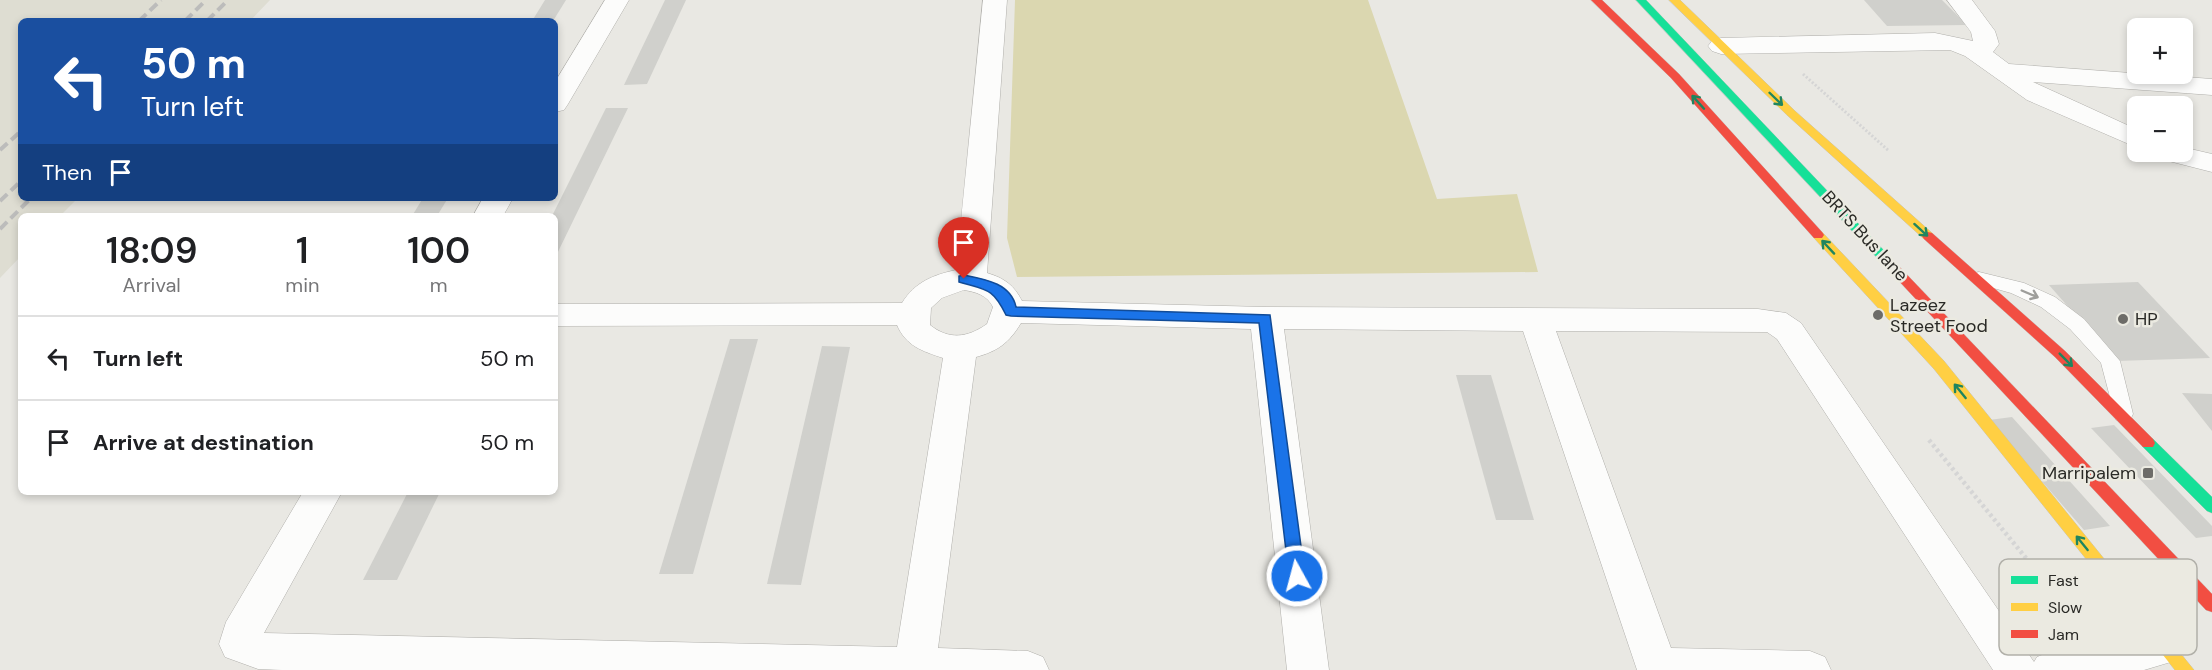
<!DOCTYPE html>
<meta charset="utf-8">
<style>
:root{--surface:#fff;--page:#f2f2f2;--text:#202124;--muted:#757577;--line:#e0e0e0}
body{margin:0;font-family:"DM Sans",sans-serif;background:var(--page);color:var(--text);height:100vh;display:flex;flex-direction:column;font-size:22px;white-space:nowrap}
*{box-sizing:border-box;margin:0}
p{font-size:20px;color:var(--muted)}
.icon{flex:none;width:33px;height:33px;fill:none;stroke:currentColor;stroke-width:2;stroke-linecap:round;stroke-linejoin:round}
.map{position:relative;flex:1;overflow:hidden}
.panel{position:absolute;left:18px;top:213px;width:540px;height:282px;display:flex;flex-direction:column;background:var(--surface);border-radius:9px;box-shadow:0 3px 9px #0003}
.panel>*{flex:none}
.banner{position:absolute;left:18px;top:18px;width:540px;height:183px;border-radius:9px;box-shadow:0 3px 9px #0003;background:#1a4fa0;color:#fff;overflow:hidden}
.controls{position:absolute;left:2127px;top:18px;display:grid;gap:12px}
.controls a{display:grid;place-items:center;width:66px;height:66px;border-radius:9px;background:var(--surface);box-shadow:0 3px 9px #0003;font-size:30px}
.pin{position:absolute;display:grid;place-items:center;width:51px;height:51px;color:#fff;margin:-62px -26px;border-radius:50% 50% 50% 0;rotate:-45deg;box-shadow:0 0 6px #0007}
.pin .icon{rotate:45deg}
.me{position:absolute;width:66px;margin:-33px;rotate:353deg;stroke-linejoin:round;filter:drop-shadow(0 0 4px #0008)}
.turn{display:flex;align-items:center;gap:21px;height:126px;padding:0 24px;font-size:27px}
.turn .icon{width:78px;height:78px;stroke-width:2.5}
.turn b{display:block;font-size:42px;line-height:51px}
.then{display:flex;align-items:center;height:57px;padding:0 24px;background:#0003;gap:12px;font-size:22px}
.eta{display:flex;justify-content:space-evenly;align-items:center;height:102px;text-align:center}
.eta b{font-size:36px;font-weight:600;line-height:42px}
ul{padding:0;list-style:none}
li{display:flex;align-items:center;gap:18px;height:84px;padding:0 24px;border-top:2px solid var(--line)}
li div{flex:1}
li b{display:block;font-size:22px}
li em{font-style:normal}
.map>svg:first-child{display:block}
.built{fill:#deddd2}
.green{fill:#dbd7b0}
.building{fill:#d0d0cc}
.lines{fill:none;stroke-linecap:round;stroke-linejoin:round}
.lane-casing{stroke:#b0afab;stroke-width:1}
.street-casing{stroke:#b0afab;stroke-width:1}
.fast-casing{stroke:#c4c4c1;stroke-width:1}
.slow-casing{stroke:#c4c4c1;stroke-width:1}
.jam-casing{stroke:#c4c4c1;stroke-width:1}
.path-far1{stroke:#d5d5d5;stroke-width:3;stroke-dasharray:2 2;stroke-linecap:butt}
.path{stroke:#d5d5d5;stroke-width:4.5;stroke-dasharray:3 3;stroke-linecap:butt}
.lane{fill:#fcfcfb;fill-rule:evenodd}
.street{fill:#fcfcfb;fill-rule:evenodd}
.fast{fill:#16e098;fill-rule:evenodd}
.slow{fill:#ffcf43;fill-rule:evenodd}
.jam{fill:#f24e42;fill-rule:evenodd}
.rail{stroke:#bcbcbb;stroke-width:4;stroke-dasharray:10 5;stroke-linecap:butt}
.oneway{stroke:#20855f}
.oneway2{stroke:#9e9e9b}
.route{fill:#1a73e8;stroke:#114b97;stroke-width:1.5}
.poi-dot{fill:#6d6c68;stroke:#ebeae1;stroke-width:2}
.labels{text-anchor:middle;stroke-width:5;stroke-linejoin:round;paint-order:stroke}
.street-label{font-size:18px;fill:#2a2a26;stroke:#ebeae1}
.poi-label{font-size:18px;fill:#2a2a26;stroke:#ebeae1;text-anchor:start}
.key{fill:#ebeae1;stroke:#b1b0a9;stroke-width:1.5}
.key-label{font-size:16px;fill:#2a2a26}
</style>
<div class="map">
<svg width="2212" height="670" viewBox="0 0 2212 670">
<rect width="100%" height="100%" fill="#e9e8e3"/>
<path class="built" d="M0 0H270L250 21H21V198H78L60 216H21V256L0 278Z"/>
<path class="green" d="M1015 0H1368L1437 199 1517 194 1538 272 1017 277 1007 238Z"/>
<g class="building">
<path d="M545 0H566L553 21H532Z"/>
<path d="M665 0H686L647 84 624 85Z"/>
<path d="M1864 0H1942L1967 25 1887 26Z"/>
<path d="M606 108H628L555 258V216H552Z"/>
<path d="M423 198H448L437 216H412Z"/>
<path d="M2138 282 2210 358 2116 361 2049 285Z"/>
<path d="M730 339H758L693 574H659Z"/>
<path d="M822 346 850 347 801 585 767 584Z"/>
<path d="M1456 375H1491L1534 520H1496Z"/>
<path d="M2182 393 2212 394V431Z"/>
<path d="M2012 417 2110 526 2084 530 1989 420Z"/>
<path d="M2114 425 2212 526V536L2196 538 2091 428Z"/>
<path d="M408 492H440L397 580H363Z"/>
</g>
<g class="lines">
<defs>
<path id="lane" d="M1979 272 2024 283 2055 297 2084 319 2120 361 2133 414 2130 420 2123 422 2116 420 2101 363 2070 329 2041 307 2011 293 1972 282 1970 278 1972 274Z"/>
<g id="street">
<path d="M605 0H629L568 104 564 110 555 112V82Z"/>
<path d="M983 0H1007L987 273C1004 278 1014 285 1022 301L1266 307 1758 309 1786 313 1801 323 2034 662 2037 657 2052 651 2094 646 2166 628 2181 633 2187 646 2181 659 2144 670H1993L1777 339 1767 332 1556 331 1671 648 1810 651 1825 657 1831 670H1637L1523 331 1284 329 1329 670H1287L1251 329 1021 323C1009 343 998 351 976 357L938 648 1028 651 1043 657 1049 670H282L258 669 225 657 219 644 226 622 303 492H342L264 633 897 647 943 358C922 351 906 346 897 325L555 326V304L902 303C915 282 933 275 956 270ZM964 290C976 292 987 295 993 307L987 324C967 338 949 340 930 325L931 308 942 298Z"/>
<path d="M1947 0H1972L1995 31 1999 44 1993 52 2009 64 2212 79V95L2033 82 2138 130V148L2027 100 1965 56 1950 50 1721 54 1712 51 1708 46 1712 41 1721 38 1935 33 1973 41 1971 32Z"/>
<path d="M2182 147 2212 154V172L2157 158 2153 152H2182Z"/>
<path d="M483 198H513L503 216H473Z"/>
</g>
<g id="fast">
<path d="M1636 0H1646L1892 259 1894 262 1892 265H1884Z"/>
<path d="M2148 437 2153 439 2212 497V513L2207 511 2143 447 2141 443 2143 439Z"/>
</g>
<g id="slow">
<path d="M1669 0H1680L1795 111 1932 233 1934 236 1932 239H1924L1787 115Z"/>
<path d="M1818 231 1822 232 1944 361 2194 670H2175L1934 369 1814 238 1812 235Z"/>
</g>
<g id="jam">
<path d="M1591 0H1602L1679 74 1822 232 1824 235 1822 238H1814L1671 78Z"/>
<path d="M1928 232 1932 233 2065 351 2153 439 2155 443 2153 447H2143L2055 357 1924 239 1922 236Z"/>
<path d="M1888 258 1892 259 2212 594V612L2206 610 1884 265 1882 262 1884 259Z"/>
</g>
</defs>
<use href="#lane" class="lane-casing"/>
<use href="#street" class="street-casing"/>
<use href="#fast" class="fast-casing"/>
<use href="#slow" class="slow-casing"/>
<use href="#jam" class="jam-casing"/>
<path class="path-far1" d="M1803 74 1889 151"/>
<path class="path" d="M1929 440 2081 625"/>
<use href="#lane" class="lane"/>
<use href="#street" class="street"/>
<use href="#fast" class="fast"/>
<use href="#slow" class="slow"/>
<use href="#jam" class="jam"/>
<g class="rail">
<path d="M139 21 161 0"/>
<path d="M185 21 206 0"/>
<path d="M207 21 228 0"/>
<path d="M0 150 21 131"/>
<path d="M0 201 21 181"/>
<path d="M0 229 31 198"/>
</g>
</g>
<defs><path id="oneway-shaft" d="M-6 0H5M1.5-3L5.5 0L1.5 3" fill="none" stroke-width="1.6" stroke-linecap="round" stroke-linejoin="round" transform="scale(1.5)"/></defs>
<g class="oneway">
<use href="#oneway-shaft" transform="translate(1776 99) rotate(44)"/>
<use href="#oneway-shaft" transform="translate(1698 102) rotate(-132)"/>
<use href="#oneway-shaft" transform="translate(1921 230) rotate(42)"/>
<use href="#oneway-shaft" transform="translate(1828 247) rotate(-133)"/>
<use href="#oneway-shaft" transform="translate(2066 360) rotate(45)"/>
<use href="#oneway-shaft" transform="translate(1960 391) rotate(-129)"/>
<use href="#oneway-shaft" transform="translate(2082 543) rotate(-129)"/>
</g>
<use class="oneway2" href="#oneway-shaft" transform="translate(2030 294) rotate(23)"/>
<path class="route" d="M964 275C984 279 1011 283 1016 307L1270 315 1305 576 1303 581H1291L1289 576 1259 323 1011 316 1006 315C993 288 987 290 959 282V276Z"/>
<g class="poi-dot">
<circle cx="1878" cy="315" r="6"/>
<circle cx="2123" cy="319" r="6"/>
<rect x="2142" y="467" width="12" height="12" rx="3"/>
</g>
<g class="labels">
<g class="street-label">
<text transform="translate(1865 236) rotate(47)" y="6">BRTS Bus lane</text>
</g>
<g class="poi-label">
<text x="1890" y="311">Lazeez<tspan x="1890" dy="21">Street Food</tspan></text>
<text x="2135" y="325">HP</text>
<text x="2136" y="479" text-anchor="end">Marripalem</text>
</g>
</g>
<rect x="1999" y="559" width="198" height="96" rx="9" class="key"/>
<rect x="2011" y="576" width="27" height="8" fill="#16e098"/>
<rect x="2011" y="603" width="27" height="8" fill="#ffcf43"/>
<rect x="2011" y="630" width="27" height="8" fill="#f24e42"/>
<g class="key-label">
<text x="2048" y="586">Fast</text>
<text x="2048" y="613">Slow</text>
<text x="2048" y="640">Jam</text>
</g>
</svg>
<div class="controls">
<a>+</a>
<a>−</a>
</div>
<div class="pin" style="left:964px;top:279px;background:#d93025"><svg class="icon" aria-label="arrive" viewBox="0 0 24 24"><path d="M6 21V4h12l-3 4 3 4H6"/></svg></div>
<svg class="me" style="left:1297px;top:576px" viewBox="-20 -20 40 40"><circle r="17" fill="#1a73e8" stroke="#fff" stroke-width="3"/><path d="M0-11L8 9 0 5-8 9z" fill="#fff"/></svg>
<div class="banner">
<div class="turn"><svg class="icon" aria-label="left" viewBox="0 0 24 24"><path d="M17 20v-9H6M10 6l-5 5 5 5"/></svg><div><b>50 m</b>Turn left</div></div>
<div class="then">Then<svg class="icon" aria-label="arrive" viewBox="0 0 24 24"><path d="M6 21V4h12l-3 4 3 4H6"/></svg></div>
</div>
<section class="panel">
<div class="eta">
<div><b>18:09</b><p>Arrival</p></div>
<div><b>1</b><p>min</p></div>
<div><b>100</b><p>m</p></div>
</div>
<ul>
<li><svg class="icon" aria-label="left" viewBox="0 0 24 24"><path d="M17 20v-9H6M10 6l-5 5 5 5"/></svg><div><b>Turn left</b></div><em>50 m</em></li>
<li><svg class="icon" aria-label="arrive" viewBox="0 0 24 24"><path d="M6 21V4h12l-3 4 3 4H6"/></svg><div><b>Arrive at destination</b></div><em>50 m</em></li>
</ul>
</section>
</div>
